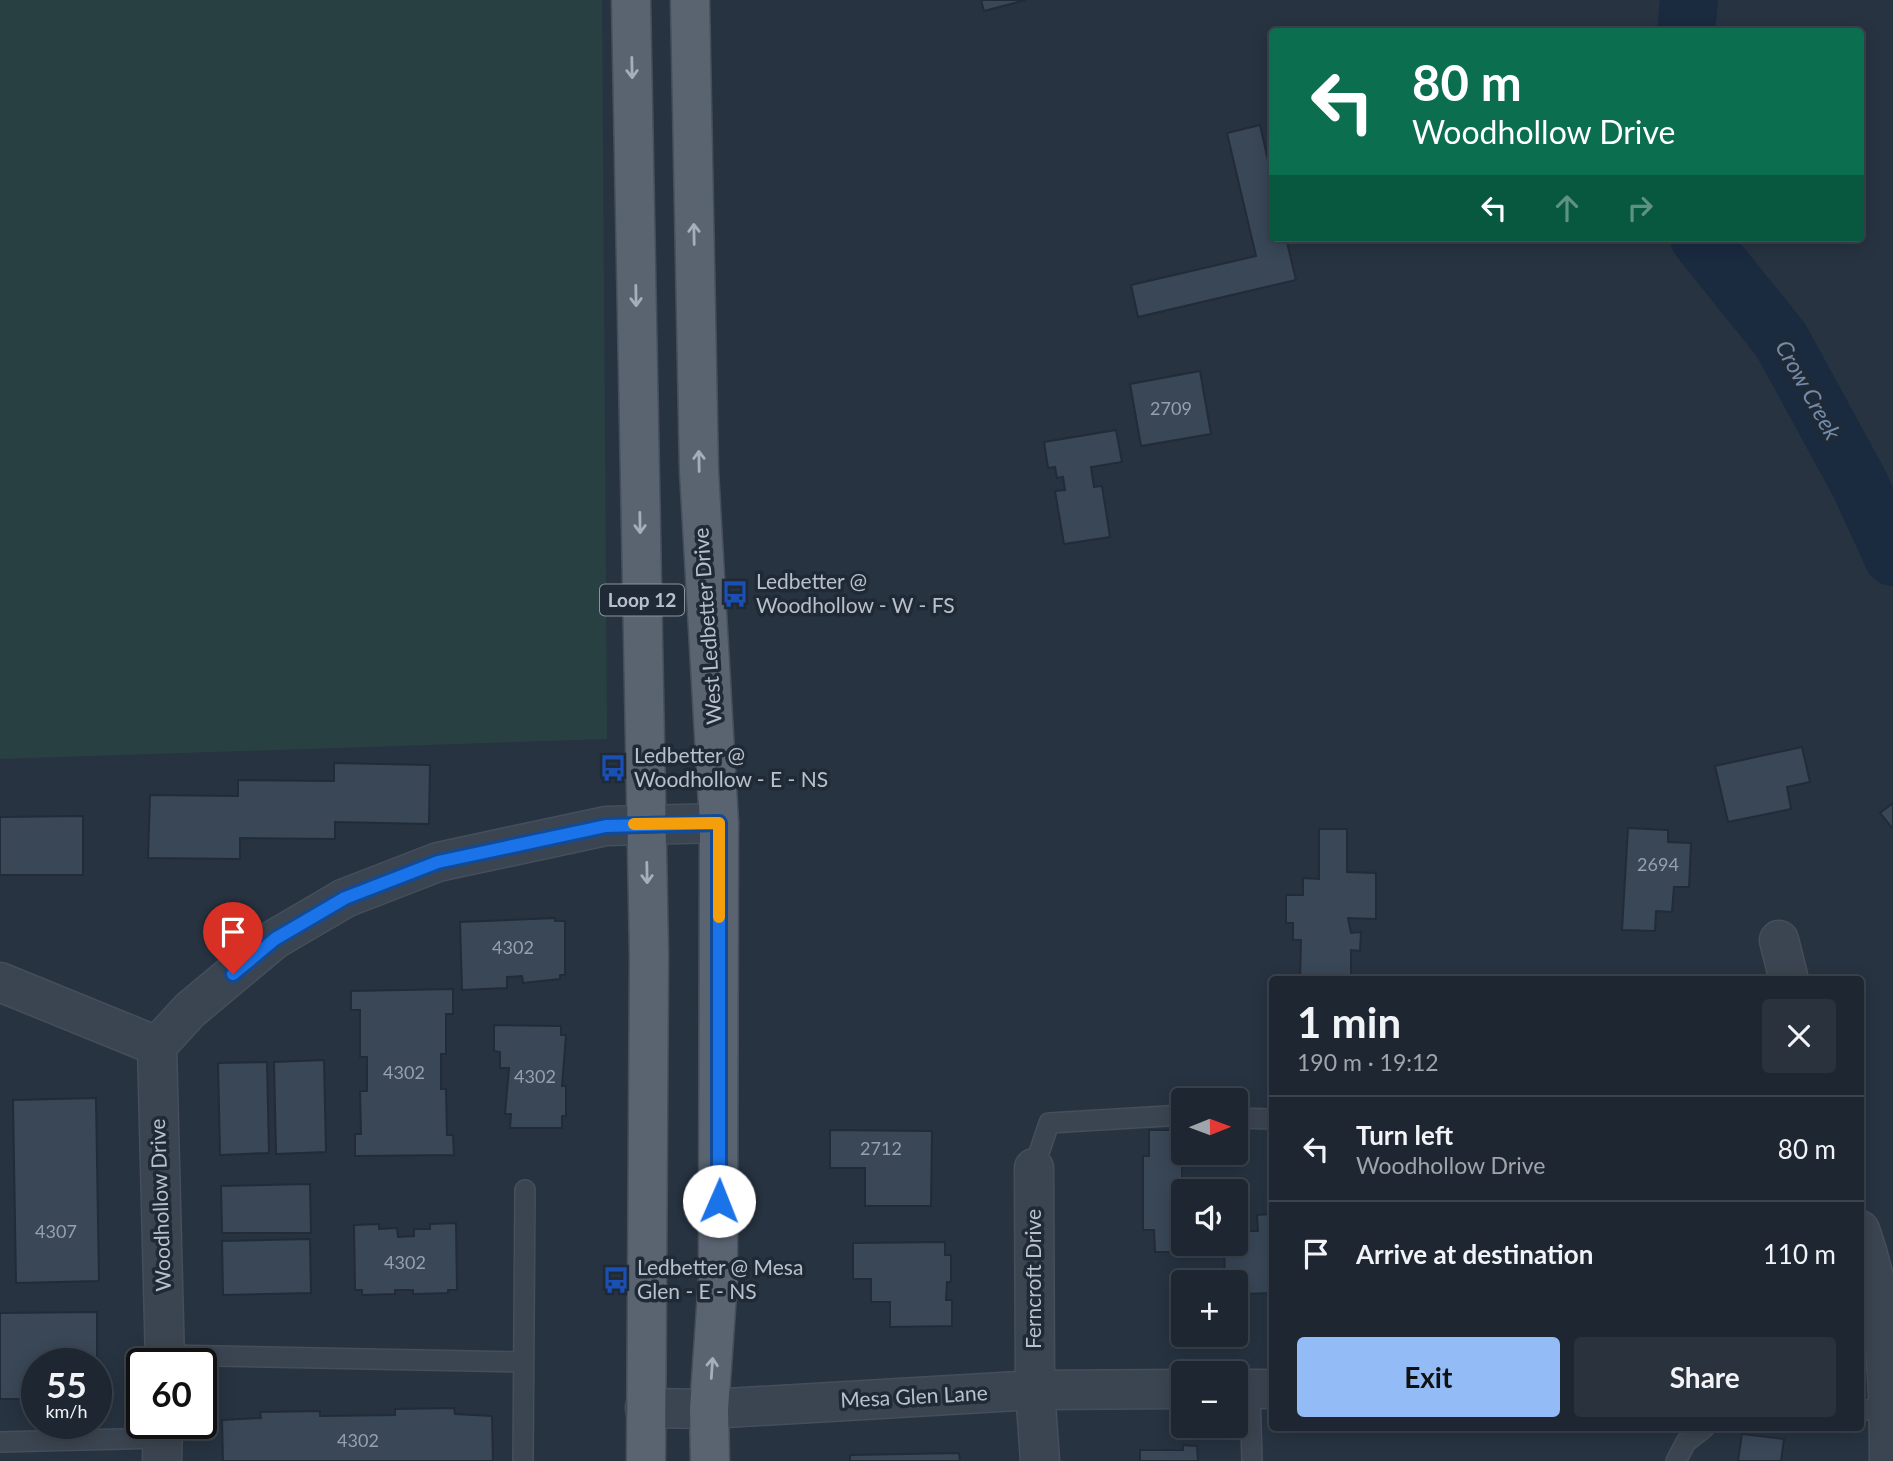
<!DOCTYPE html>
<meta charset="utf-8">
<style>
:root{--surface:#1d2631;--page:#2a323d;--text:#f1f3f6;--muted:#a0a5ab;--line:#3b434d;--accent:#93bbf5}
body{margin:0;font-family:Lato,sans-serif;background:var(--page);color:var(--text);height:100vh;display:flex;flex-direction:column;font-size:26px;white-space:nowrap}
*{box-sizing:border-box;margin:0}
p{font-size:23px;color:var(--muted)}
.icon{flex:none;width:38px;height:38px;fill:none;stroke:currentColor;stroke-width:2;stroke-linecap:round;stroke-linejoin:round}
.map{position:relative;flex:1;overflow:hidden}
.side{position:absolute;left:1269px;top:976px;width:595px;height:455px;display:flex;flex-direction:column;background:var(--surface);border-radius:7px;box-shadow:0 4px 18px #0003,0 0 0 2px var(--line)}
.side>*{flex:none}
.hud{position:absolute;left:1269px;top:28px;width:595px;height:214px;border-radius:7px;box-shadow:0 4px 18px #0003,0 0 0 2px var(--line);background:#0b6e4f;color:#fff;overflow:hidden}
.needle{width:46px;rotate:89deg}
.buttons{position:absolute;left:1171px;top:1088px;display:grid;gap:14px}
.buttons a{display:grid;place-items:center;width:77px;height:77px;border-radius:7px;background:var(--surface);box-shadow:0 4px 18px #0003,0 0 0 2px var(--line);font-size:35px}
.speed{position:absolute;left:21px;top:1348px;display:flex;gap:14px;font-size:35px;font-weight:700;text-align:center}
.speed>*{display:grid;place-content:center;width:91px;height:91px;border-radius:50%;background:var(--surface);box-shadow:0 4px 18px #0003,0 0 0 2px var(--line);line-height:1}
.speed small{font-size:18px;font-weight:400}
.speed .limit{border:4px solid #111;border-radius:10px;background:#fff;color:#111}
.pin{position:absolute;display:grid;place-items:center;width:60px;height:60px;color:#fff;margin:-72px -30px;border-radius:50% 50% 50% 0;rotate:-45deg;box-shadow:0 0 7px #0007}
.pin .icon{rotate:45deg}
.me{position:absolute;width:77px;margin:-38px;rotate:1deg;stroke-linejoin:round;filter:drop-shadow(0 0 5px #0008)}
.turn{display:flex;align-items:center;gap:24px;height:147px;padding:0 28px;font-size:32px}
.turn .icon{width:91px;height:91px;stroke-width:2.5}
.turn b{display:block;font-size:49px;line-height:60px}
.lanes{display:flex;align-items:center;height:66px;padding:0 28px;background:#0003;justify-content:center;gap:35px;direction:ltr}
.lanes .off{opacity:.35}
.round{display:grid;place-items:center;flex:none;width:74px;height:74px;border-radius:7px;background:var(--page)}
.overview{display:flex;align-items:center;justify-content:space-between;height:119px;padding:0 28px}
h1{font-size:42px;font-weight:700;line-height:52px}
.cta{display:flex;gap:14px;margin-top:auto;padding:14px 28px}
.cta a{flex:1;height:80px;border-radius:7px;background:var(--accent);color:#111;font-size:28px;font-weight:700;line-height:80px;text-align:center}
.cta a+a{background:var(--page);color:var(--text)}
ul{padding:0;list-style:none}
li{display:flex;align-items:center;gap:21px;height:105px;padding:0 28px;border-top:2px solid var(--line)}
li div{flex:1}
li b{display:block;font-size:26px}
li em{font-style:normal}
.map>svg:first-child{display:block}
.green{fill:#294042}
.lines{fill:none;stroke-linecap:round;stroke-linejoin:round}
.river{stroke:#1a2a3f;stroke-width:58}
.building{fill:#394757;stroke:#222c38;stroke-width:2}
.lane-casing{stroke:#454e5a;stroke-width:22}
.street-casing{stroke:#454e5a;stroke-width:41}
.primary-casing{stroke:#454e5a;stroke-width:41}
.lane{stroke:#3b4551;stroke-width:19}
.street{stroke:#3b4551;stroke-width:38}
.primary{stroke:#5a6471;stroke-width:38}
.oneway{stroke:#a5aeb9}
.route-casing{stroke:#114b97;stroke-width:18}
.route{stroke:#1a73e8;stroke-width:12}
.slow{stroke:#f59e0b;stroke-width:12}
.labels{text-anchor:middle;stroke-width:7;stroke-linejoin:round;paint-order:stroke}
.number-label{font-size:18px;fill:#96a0ac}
.shield{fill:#202a36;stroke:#8a939e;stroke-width:2}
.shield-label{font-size:19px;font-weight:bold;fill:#b8c0cb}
.poi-label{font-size:21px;fill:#b8c0cb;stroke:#202a36;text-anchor:start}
.street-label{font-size:21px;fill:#b8c0cb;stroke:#202a36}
.water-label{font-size:23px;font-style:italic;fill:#738ba9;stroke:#202a36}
</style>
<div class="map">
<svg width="1893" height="1461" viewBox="0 0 1893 1461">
<rect width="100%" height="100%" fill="#273341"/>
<path class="green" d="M0 0H602L607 739 0 759Z"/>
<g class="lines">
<g class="river">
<path d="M1686 32 1689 0"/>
<path d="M1699 238 1781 340 1859 483 1893 557"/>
</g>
</g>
<g class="building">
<path d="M981 0H1026L984 11Z"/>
<path d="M1260 125 1272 178V238H1286L1296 280 1138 317 1131 285 1256 256 1227 133Z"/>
<path d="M1200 371 1211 434 1141 446 1130 384Z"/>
<path d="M1116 430 1122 462 1091 467 1094 487 1102 486 1110 537 1064 544 1055 491 1065 490 1063 477 1057 478 1055 467 1048 468 1044 442Z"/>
<path d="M1802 747 1810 782 1787 787 1791 809 1728 822 1715 766Z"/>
<path d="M334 763 430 765 429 824 335 822V839L240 838V859L148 858 150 795 238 796V780L334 781Z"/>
<path d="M1893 803V829L1880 813Z"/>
<path d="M83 816V875H0V817Z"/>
<path d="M1628 828 1668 830V842L1691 843 1689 887H1674L1672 912 1656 911 1655 931 1622 930Z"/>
<path d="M1319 829H1347V872L1376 873V919L1348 918 1351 933 1361 932 1360 951 1351 950V975H1329V980H1300L1301 940H1293V923H1286V895H1303V878L1319 879Z"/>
<path d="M555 918V921H565V975H560V979L523 983 522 976 507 977V988L462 990 460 922Z"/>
<path d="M1361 977 1423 978V980H1361Z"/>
<path d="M453 989V1014H446V1054H441V1089H446L447 1135H453L454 1155 355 1156V1134H361L360 1091H367V1057H360V1010H351V991Z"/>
<path d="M494 1025 561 1026V1035H566L562 1086H566V1116H562V1128H510L511 1114H505L509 1068H500V1052L494 1051Z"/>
<path d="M324 1060 326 1152 276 1154 274 1062Z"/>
<path d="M267 1062 269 1153 220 1155 218 1063Z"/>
<path d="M96 1098 99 1281 16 1283 13 1100Z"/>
<path d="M830 1130 932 1131 931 1206H865V1168H830Z"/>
<path d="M1149 1130H1182V1178H1186V1190H1197L1183 1192V1244H1187V1252H1155L1154 1230H1143V1156H1149Z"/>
<path d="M310 1184 311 1233H222L221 1186Z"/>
<path d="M1272 1214V1293L1245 1294 1244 1287 1225 1283 1224 1244H1236V1231H1258L1257 1215Z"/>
<path d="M456 1223 457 1290H448V1293L413 1294V1290H395V1294L362 1295V1290H355L354 1225 379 1224V1229L397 1228 398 1237 414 1236V1229H430V1224Z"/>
<path d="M310 1239 311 1293 223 1295 222 1241Z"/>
<path d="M945 1242V1255H951V1282H947L946 1300H952V1326L890 1327V1302H871V1279H853V1243Z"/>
<path d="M97 1312V1398L96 1363H37V1399H0V1313Z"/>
<path d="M454 1408 455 1414 492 1416 493 1461H223L222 1420 261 1418 260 1412 320 1411V1416L395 1415V1409Z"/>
<path d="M1742 1434 1784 1439 1781 1461H1738Z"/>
<path d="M1183 1445 1197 1446 1198 1461H1140V1450H1183Z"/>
<path d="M959 1453 960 1461H850V1455Z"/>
</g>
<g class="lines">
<defs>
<g id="lane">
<path d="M1236 1118 1272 1119"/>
<path d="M1034 1168 1049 1123 1183 1115"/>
<path d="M165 1355 522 1362"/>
<path d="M1250 1389 1252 1461"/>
<path d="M1860 1410 1889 1409"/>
<path d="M0 1442 162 1438"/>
<path d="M523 1461 525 1190"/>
<path d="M1676 1461 1686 1442 1704 1428"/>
</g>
<g id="street">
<path d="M1779 940 1789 980"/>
<path d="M0 982 157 1046 165 1363"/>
<path d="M157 1046 190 1010 275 939 345 898 438 862 606 826 719 823"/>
<path d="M1034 1168 1035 1390 1040 1461"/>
<path d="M1860 1230C1887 1305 1889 1382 1889 1461"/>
<path d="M1236 1389H1272"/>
<path d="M645 1408 709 1409 1035 1390 1183 1389"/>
<path d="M162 1461 163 1423"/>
</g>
<g id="primary">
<path d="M631 0 649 955 646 1461"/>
<path d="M690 0 699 471 719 823 718 1280 709 1409 710 1461"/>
</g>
</defs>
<use href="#lane" class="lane-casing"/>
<use href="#street" class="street-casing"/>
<use href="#primary" class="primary-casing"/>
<use href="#lane" class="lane"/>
<use href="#street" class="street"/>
<use href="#primary" class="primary"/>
</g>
<defs><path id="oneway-shaft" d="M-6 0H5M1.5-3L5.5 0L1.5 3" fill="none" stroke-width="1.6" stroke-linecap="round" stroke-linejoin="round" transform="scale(1.75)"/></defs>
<g class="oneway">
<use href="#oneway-shaft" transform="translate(632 68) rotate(89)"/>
<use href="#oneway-shaft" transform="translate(694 234) rotate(-91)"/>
<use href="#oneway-shaft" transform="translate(636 296) rotate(89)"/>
<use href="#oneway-shaft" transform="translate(699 461) rotate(-91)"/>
<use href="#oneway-shaft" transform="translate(640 523) rotate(89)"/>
<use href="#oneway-shaft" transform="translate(647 873) rotate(89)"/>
<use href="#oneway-shaft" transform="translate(712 1368) rotate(-86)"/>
</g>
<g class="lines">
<defs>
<path id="route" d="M233 974 275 939 345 898 438 862 606 826 719 823V1201"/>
</defs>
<use href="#route" class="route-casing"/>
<use href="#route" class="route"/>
<path class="slow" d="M634 824 719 823V917"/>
</g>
<defs>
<symbol id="bus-bare" viewBox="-9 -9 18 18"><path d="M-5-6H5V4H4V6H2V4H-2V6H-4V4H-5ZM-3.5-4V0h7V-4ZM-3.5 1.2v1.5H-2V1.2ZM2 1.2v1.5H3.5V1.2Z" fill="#1a4fb4" stroke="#202a36" stroke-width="2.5" paint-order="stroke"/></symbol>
</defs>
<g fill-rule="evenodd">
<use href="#bus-bare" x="716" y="575" width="38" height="38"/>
<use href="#bus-bare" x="594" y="749" width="38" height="38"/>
<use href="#bus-bare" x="597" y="1261" width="38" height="38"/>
</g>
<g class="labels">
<g class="number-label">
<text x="1171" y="415">2709</text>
<text x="1658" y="871">2694</text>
<text x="513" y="954">4302</text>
<text x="404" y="1079">4302</text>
<text x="535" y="1083">4302</text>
<text x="881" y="1155">2712</text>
<text x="56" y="1238">4307</text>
<text x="405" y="1269">4302</text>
<text x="358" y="1447">4302</text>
</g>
<rect class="shield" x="600" y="584.5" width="84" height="31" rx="5"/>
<g class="shield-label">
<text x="642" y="607">Loop 12</text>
</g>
<g class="poi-label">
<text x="756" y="589">Ledbetter @<tspan x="756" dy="24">Woodhollow - W - FS</tspan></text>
<text x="634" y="763">Ledbetter @<tspan x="634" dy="24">Woodhollow - E - NS</tspan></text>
<text x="637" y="1275">Ledbetter @ Mesa<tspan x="637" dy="24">Glen - E - NS</tspan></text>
</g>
<g class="street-label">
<text transform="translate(708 626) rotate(-94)" y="7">West Ledbetter Drive</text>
<text transform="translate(161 1205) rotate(-92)" y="7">Woodhollow Drive</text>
<text transform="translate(1034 1279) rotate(-90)" y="7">Ferncroft Drive</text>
<text transform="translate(914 1397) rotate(-3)" y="7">Mesa Glen Lane</text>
</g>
<g class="water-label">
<text transform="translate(1808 390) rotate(61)" y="8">Crow Creek</text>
</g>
</g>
</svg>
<div class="buttons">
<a><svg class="needle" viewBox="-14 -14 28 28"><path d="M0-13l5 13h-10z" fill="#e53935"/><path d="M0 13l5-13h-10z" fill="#a0a5ab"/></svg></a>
<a><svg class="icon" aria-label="sound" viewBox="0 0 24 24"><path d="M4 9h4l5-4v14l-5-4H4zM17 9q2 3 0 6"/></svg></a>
<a>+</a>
<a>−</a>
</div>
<div class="speed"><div>55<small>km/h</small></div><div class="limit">60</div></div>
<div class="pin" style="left:233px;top:974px;background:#d93025"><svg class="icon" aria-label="arrive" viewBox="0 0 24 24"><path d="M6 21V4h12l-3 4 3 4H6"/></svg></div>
<svg class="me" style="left:719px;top:1201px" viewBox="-20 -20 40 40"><circle r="19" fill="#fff"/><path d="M0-13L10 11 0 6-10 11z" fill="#1a73e8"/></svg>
<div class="hud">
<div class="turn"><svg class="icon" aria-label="left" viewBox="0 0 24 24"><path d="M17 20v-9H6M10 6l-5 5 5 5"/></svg><div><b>80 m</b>Woodhollow Drive</div></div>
<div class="lanes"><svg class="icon" aria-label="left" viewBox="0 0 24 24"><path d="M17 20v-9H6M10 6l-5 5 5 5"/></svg><svg class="icon off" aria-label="ahead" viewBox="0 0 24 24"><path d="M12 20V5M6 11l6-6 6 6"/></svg><svg class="icon off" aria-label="right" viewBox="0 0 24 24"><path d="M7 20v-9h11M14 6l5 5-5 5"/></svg></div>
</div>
<section class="side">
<div class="overview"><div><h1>1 min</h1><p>190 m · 19:12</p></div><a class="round"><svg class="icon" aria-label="close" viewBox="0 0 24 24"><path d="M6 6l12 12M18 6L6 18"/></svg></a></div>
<ul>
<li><svg class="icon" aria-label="left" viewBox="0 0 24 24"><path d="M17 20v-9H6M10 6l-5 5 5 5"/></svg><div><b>Turn left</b><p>Woodhollow Drive</p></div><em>80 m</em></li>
<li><svg class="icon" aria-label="arrive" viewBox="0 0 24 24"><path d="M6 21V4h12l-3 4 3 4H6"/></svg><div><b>Arrive at destination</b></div><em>110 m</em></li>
</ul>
<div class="cta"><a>Exit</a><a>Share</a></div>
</section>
</div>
